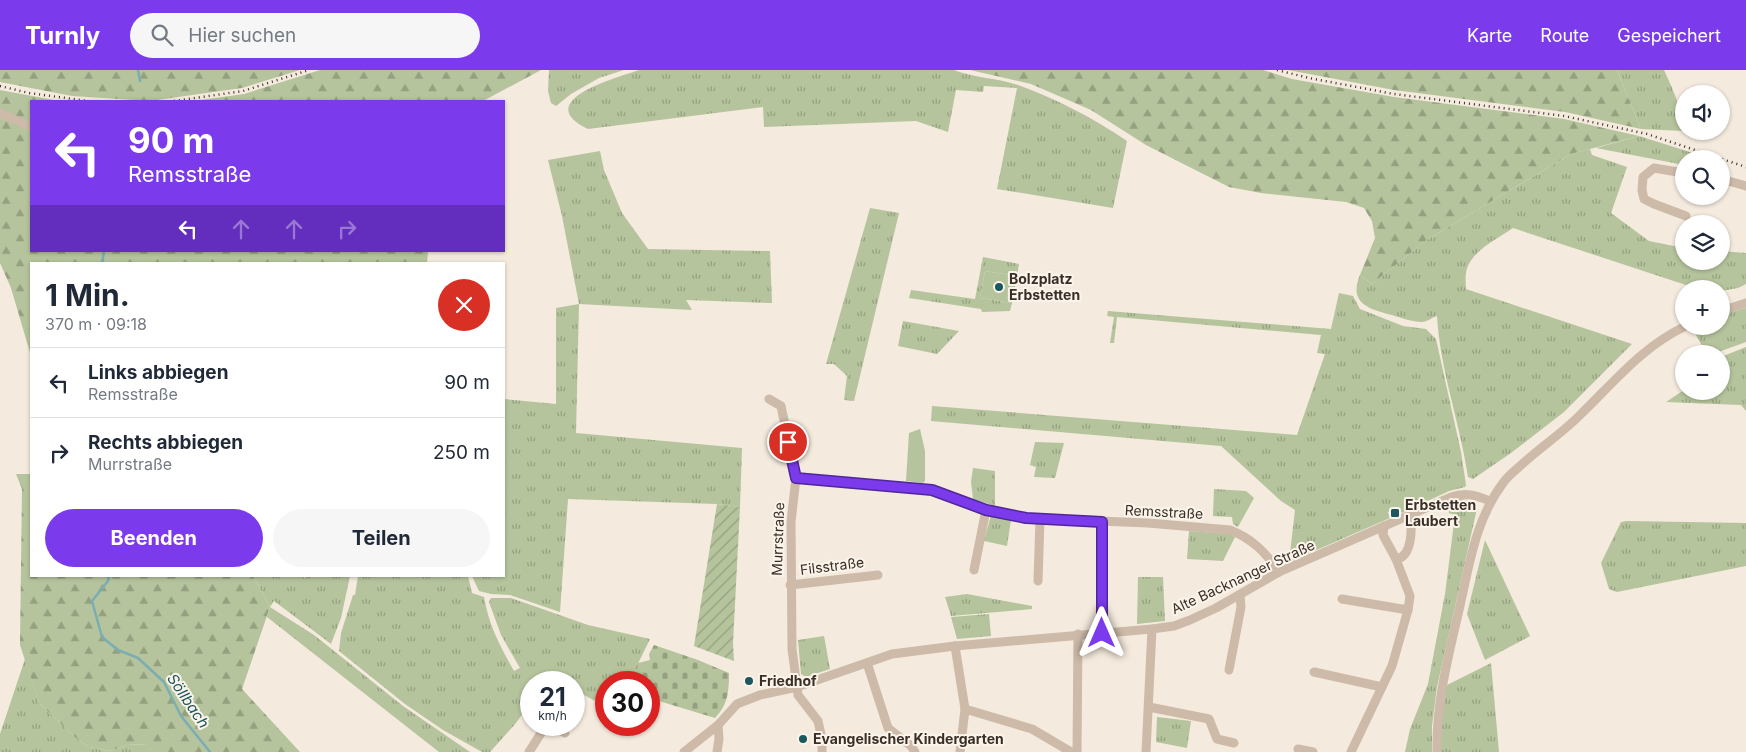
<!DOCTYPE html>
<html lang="de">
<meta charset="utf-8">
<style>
:root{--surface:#fff;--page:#f6f6f7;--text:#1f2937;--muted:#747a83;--line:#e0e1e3;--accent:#7c3aed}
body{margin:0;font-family:Inter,sans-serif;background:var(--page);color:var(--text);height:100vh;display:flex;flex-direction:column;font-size:19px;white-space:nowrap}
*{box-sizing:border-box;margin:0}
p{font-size:16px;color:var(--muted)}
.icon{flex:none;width:28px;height:28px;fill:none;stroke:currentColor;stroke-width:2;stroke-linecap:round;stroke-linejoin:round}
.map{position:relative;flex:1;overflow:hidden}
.panel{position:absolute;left:30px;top:192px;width:475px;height:315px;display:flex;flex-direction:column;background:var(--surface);border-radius:0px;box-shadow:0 1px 4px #0004}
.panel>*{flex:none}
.hud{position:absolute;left:30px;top:30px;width:475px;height:152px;border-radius:0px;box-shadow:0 1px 4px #0004;background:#7c3aed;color:#fff;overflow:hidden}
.controls{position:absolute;left:1675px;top:15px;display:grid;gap:10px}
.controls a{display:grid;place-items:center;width:55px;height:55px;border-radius:50%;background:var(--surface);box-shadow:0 1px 4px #0004;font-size:25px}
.speed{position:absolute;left:520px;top:601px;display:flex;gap:10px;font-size:25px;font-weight:700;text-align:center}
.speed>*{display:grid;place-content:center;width:65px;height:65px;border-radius:50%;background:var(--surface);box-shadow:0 1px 4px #0004;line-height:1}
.speed small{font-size:12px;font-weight:400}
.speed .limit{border:8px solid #d22;background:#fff;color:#111}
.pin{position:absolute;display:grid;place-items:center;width:42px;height:42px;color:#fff;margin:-21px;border:2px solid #fff;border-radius:50%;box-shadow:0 1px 5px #0007}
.me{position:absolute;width:55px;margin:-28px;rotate:0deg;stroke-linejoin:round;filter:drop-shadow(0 0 4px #0008)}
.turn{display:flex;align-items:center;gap:18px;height:105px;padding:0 15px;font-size:22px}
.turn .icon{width:65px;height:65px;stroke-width:2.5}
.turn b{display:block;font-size:35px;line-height:42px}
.lanes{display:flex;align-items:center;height:48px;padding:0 15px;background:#0003;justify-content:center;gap:25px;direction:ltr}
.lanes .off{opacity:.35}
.round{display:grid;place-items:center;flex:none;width:52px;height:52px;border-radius:26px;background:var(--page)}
.head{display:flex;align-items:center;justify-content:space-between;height:85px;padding:0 15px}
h1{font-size:30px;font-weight:700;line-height:38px}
.action{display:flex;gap:10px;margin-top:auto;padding:10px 15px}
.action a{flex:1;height:58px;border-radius:30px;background:var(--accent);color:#fff;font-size:20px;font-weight:700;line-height:58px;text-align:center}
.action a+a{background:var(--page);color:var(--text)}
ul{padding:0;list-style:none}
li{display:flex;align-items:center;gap:15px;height:70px;padding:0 15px;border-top:1px solid var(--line)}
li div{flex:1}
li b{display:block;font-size:19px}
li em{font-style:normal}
header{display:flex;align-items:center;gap:30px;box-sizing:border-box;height:70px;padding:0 25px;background:var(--accent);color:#fff}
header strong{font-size:24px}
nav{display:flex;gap:28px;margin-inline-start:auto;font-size:18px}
.search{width:350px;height:45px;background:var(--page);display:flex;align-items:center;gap:12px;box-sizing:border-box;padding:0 18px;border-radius:28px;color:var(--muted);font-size:19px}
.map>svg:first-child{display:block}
.grass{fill:url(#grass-tufts)}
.forest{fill:url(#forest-firs)}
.cemetery{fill:url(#cemetery-stones)}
.park{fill:#b5c49c}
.garden{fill:url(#garden-furrows)}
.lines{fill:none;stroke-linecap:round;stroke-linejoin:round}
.stream{stroke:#7aaeb3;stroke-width:2.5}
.minor{stroke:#cdbaa8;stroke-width:9}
.rail{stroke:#392f28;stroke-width:2.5;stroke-dasharray:1 4;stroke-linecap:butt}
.route-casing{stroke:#51269a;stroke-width:12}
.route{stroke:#7c3aed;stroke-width:9}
.poi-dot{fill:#1b575e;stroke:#fbf4ea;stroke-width:2}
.labels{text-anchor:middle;stroke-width:4;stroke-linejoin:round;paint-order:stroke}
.poi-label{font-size:14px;font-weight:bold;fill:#392f28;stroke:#fbf4ea;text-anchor:start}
.street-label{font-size:14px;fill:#392f28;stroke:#fbf4ea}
.water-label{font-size:15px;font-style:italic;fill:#1b575e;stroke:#fbf4ea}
</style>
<header>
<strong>Turnly</strong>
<div class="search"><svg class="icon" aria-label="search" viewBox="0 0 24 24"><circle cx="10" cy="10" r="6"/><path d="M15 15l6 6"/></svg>Hier suchen</div>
<nav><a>Karte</a><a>Route</a><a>Gespeichert</a></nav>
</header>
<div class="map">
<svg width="1746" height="682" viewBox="0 0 1746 682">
<defs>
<pattern id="grass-tufts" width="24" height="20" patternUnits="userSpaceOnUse" patternTransform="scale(1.25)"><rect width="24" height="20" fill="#b5c49c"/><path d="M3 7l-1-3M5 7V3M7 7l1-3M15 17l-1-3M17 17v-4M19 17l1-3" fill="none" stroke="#94a07f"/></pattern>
<pattern id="forest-firs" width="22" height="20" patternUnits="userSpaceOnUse" patternTransform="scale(1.25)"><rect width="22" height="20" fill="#b5c49c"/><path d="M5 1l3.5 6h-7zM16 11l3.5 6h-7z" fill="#94a07f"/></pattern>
<pattern id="cemetery-stones" width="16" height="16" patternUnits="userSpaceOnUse" patternTransform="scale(1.25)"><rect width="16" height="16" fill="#b5c49c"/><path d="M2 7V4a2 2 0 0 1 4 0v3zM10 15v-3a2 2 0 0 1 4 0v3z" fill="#94a07f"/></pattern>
<pattern id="garden-furrows" width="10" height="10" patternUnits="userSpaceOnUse" patternTransform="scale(1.25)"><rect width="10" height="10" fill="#b5c49c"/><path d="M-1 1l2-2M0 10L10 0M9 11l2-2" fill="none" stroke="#94a07f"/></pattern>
</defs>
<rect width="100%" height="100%" fill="#f4eadd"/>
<g class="grass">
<path d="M549 0H624L599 8 571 24 556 36 551 33 548 21Z"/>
<path d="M639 0H954C975 8 997 8 1018 15 1057 29 1093 48 1127 71L1113 138 997 119 1017 18 984 16 983 22 956 20 948 62 916 51 764 57 763 37 588 59C530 31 616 8 639 0Z"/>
<path d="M1617 0H1664C1671 15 1684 44 1684 61L1641 59Z"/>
<path d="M1639 66 1712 89H1684V95L1596 78Z"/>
<path d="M1590 79 1592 85 1627 97 1611 143 1649 171 1684 178V191H1721V181L1746 183V214L1738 218 1721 221V219H1698L1513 158C1497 169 1469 182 1466 203 1465 208 1466 214 1466 219L1632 274 1564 342 1511 383 1473 409 1468 407C1460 353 1440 300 1437 246 1433 247 1427 252 1422 252 1413 252 1401 248 1392 245 1369 239 1348 233 1360 205L1372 214 1428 169 1571 84Z"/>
<path d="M600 81 604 100 622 143 648 179 770 181 772 233 686 230 692 240 579 234 576 363 742 378 740 437 717 434 568 429 560 542 510 525 491 524 479 521 472 506H504V329L556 334V238L579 234 562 146 548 90Z"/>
<path d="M870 138 899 143 854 331 844 330 847 306 834 294H826Z"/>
<path d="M983 187 1019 194 1017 206 985 201 980 228 1012 233 1010 241 982 242 981 239 909 228 911 220 975 229Z"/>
<path d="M1339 223 1353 226 1360 239 1403 256 1426 259 1436 269 1461 382 1466 415 1465 417 1449 421 1402 443 1399 438 1388 442 1390 448 1289 492 1295 440 1281 431 1221 376 931 351 932 336 1297 365 1325 284 1317 283 1321 265 1117 247 1114 273H1110L1114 247 1107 246 1108 241 1331 259Z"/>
<path d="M1746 238V272L1713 284 1705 281 1696 265 1694 256H1721V245Z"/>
<path d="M903 251 959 261 937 284 898 276Z"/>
<path d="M1746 277V341L1741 335 1666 332 1684 320 1721 321V287Z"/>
<path d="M1035 372 1064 373 1055 408 1034 407 1036 397 1030 395Z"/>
<path d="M973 398 995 401V436L973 429 971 412Z"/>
<path d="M1214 419 1246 421 1254 428 1238 457 1233 454 1232 447 1213 446Z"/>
<path d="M1458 429C1468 429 1476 431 1476 443L1437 617 1432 656V682H1405L1410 659 1428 614 1445 524 1455 445 1449 443 1448 433Z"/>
<path d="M991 445 1011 450 1007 476 984 471Z"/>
<path d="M1627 451 1746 453V496L1617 522 1609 519 1601 493 1621 452Z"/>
<path d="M1189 461 1230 464 1235 467 1223 491 1187 489Z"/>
<path d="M1485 470 1530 566 1485 590 1467 544Z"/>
<path d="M253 506H301L305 508 306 506H350L341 548 331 574 274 531 270 537 314 565 403 636 470 682H439L267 547 270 537Z"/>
<path d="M358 506H468L472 523 484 527C489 556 500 576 514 601L520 598 501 565 489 532 491 528H511L588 555 650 569 629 612H606V637L575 620 574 622V612H531V632L516 653 490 682H482L443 660 405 634 339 581 341 563 353 525H355Z"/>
<path d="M1138 507H1163L1165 551 1137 554Z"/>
<path d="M967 524 1032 536V539L951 546 945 527Z"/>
<path d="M989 544 991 566 957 569 951 547Z"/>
<path d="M824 566 830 599 806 607 801 604 798 570Z"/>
<path d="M25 589 39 633 78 670 89 677 110 681 127 675 148 674 153 682H0V664Z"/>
<path d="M1491 593 1499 682H1440V660L1445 616Z"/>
<path d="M1157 647 1191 651 1187 678 1156 672Z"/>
</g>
<g class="forest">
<path d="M0 0H300L242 18 150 31 72 26 0 12Z"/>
<path d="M320 0H541L483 31H193L244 24Z"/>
<path d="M970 0H1263L1292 9 1394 27 1564 49 1639 66 1571 84 1428 169 1372 214 1360 205 1375 168 1372 151 1364 138 1346 132 1261 123 1229 117 1146 75 1091 40 1031 14Z"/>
<path d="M1288 0H1617L1641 59 1565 42 1394 20Z"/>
<path d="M0 20 59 31H31V181H428L427 194H31V286L11 218 0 193Z"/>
<path d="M16 404H31V506H253L270 537 242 619 300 682H153L147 674 127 675 110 681 89 677 78 670 39 633 20 575 22 419Z"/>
</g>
<path class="cemetery" d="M654 575 698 590 729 603C729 621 728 635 715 648L649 628V612H629L638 593 650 590 649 584Z"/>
<g class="park">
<path d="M985 201 1017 206 1012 233 980 228Z"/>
<path d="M920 359 925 381V411L923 413 906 411 909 363Z"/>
</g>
<path class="garden" d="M717 434 740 437 733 573 734 591 694 576Z"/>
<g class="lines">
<g class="stream">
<path d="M138 0 140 11"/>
<path d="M102 194 104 181"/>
<path d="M109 506 108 511 92 531 102 567 118 580 138 588 164 612 181 646 210 682"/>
</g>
<g class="minor">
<path d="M0 43 31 57"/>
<path d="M1684 103 1654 98 1643 107 1642 120 1644 129 1654 134 1686 146"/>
<path d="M1721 109 1746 116"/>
<path d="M1721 241 1746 233"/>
<path d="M769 329 781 336 796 408 791 452 792 579 798 625 818 651 822 669V682"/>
<path d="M796 408 932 420 986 440 1026 448 1148 453 1230 460C1253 469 1266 483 1279 502"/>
<path d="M1102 452V563"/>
<path d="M1396 489C1413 487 1412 457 1410 445"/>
<path d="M974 500 986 440"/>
<path d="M1038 511 1040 449"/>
<path d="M790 515 878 505"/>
<path d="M1342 529 1408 540"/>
<path d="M955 576 965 639 960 682"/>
<path d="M867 593 888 658 911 676 915 682"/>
<path d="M1229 600 1241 537 1240 525"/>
<path d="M1314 602 1382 617"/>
<path d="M1149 637 1209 649 1217 669 1234 673"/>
<path d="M965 639 1032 659 1071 682"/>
<path d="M1298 679 1313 682"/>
<path d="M529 682 545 657 552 656 565 663"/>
<path d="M684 682 718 655 737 634 760 625 797 617 892 584 955 576 1152 559 1174 556 1190 550 1216 538 1279 502 1451 427C1466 422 1475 425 1490 431"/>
<path d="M717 682 719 669 718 655"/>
<path d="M1077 682 1078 564"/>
<path d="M1146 682 1152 559"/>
<path d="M1351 682 1392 596 1408 540 1410 526 1396 489 1383 465 1384 456"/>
<path d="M1437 682C1436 633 1448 588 1459 540 1469 497 1475 450 1503 413 1507 407 1513 402 1519 397 1539 378 1563 363 1582 343 1615 311 1643 276 1686 256"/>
</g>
<g class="rail">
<path d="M1277 0 1309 8 1394 24 1564 46 1647 64 1746 97"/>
<path d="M0 16 29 23 88 31"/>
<path d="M174 31 243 21 309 0"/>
</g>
</g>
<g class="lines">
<defs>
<path id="route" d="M788 372 796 408 932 420 986 440 1026 448 1102 452V563"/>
</defs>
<use href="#route" class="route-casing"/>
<use href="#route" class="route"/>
</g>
<g class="poi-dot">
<circle cx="999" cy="217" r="5"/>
<rect x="1390" y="438" width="10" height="10" rx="2.5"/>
<circle cx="749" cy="611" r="5"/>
<circle cx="803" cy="669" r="5"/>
</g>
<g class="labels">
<g class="poi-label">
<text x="1009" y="214">Bolzplatz<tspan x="1009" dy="16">Erbstetten</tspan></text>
<text x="1405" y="440">Erbstetten<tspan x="1405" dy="16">Laubert</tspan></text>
<text x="759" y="616">Friedhof</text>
<text x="813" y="674">Evangelischer Kindergarten</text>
</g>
<g class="street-label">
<text transform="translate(1164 442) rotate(3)" y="5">Remsstraße</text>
<text transform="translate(778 469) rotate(-88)" y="5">Murrstraße</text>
<text transform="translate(832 496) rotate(-7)" y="5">Filsstraße</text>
<text transform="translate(1243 507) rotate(-25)" y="5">Alte Backnanger Straße</text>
</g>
<g class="water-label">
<text transform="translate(188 631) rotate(56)" y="5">Söllbach</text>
</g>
</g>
</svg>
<div class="controls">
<a><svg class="icon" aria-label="sound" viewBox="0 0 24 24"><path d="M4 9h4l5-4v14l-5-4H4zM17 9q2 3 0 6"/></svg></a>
<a><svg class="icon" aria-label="search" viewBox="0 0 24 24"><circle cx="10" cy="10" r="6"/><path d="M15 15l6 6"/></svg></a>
<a><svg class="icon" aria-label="layers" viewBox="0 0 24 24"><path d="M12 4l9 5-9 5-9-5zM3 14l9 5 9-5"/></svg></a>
<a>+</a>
<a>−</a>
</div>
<div class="speed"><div>21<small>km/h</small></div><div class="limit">30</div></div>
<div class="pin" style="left:788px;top:372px;background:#d93025"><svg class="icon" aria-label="arrive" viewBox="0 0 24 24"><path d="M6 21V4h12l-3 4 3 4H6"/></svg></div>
<svg class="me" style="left:1102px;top:563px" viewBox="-20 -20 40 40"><path d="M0-17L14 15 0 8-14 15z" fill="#7c3aed" stroke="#fff" stroke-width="4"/></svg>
<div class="hud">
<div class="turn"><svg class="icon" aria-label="left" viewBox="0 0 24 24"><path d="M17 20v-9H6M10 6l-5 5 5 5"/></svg><div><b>90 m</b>Remsstraße</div></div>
<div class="lanes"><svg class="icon" aria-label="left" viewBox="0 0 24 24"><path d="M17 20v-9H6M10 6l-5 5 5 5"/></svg><svg class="icon off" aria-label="ahead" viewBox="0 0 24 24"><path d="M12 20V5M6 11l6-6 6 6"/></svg><svg class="icon off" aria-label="ahead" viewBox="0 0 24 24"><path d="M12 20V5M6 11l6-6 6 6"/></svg><svg class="icon off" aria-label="right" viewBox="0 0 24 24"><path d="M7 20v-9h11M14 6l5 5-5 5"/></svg></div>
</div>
<section class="panel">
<div class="head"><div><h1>1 Min.</h1><p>370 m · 09:18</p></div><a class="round" style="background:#d93025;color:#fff"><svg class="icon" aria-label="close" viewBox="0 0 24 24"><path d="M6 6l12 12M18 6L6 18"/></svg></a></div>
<ul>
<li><svg class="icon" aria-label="left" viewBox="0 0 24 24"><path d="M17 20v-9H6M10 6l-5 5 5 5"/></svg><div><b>Links abbiegen</b><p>Remsstraße</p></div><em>90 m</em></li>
<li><svg class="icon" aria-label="right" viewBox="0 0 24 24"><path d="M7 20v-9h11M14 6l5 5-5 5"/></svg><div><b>Rechts abbiegen</b><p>Murrstraße</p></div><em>250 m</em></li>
</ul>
<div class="action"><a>Beenden</a><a>Teilen</a></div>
</section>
</div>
